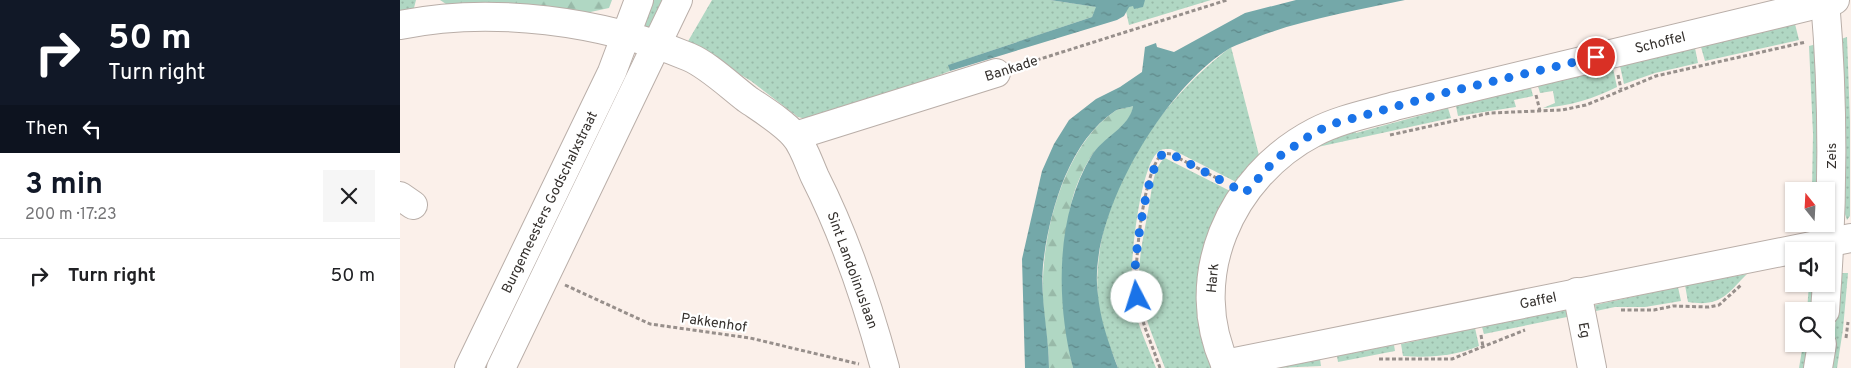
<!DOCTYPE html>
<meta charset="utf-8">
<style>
:root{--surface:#fff;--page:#f6f6f6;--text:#202124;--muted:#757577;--line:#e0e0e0;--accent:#111827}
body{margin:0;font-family:Overpass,sans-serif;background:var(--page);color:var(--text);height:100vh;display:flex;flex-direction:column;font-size:19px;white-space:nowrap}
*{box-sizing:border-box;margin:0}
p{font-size:16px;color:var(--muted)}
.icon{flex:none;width:28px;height:28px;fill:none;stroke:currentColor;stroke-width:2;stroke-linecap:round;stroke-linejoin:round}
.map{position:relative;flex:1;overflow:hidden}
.side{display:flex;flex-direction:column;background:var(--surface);width:400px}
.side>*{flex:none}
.guide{background:#111827;color:#fff;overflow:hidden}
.needle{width:32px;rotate:342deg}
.tools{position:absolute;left:1385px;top:182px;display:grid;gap:10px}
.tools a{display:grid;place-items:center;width:50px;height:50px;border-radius:0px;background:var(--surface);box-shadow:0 1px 4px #0004;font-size:25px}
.pin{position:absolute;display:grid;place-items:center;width:42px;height:42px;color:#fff;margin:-21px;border:2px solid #fff;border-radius:50%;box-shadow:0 1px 5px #0007}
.me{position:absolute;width:55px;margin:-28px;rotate:355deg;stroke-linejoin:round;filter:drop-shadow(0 0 4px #0008)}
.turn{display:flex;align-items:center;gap:18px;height:105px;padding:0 25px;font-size:22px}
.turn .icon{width:65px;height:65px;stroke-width:2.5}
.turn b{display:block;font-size:35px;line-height:42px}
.then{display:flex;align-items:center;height:48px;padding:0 25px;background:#0003;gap:10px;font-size:19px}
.round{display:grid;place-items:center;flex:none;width:52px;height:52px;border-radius:0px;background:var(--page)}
.head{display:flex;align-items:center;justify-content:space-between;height:85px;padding:0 25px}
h1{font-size:30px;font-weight:700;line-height:38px;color:var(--accent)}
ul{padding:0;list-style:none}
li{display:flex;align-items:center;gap:15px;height:75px;padding:0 25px;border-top:1px solid var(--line)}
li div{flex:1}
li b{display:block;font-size:19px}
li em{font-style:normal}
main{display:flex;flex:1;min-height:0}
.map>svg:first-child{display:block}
.grass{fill:url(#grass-dots)}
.forest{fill:url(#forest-firs)}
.water{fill:url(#water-ripples)}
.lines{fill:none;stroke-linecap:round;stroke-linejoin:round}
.minor-casing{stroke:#b9aea8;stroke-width:30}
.path{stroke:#978f8b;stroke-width:3;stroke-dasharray:4 2.5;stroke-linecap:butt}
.minor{stroke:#fff;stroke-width:28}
.route{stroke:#1a73e8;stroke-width:9;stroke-dasharray:0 16.2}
.labels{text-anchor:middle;stroke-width:4.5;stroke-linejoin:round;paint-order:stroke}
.street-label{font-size:14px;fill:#34302d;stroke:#fff}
</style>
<main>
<section class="side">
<div class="guide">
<div class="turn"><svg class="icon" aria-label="right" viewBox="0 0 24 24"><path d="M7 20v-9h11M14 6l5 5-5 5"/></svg><div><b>50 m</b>Turn right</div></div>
<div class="then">Then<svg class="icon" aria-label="left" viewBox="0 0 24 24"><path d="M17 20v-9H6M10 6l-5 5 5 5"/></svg></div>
</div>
<div class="head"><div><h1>3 min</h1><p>200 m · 17:23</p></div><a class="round"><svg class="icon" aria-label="close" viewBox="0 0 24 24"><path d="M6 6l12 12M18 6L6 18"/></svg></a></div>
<ul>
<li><svg class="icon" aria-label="right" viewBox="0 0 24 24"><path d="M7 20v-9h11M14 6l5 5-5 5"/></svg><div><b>Turn right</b></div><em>50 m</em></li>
</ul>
</section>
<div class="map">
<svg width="1451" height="368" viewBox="0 0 1451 368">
<defs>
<pattern id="grass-dots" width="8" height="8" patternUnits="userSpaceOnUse" patternTransform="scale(1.25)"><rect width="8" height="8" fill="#b0d7c3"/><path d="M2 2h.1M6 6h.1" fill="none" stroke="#98b9a8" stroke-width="1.8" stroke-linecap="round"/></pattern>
<pattern id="forest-firs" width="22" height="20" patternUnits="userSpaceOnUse" patternTransform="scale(1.25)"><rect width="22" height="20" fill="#b0d7c3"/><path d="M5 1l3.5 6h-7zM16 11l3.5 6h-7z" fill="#98b9a8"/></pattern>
<pattern id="water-ripples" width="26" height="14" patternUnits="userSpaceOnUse" patternTransform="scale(1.25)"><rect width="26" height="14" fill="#74a8a9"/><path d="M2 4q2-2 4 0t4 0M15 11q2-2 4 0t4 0" fill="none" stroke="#60898a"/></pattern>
</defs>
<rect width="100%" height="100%" fill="#fbf0ea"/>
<g class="grass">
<path d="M0 0H16L14 8 0 11Z"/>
<path d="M246 0H271L257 28 245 30 238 16Z"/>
<path d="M312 0H650L697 7 692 17 549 65 550 71 480 98 406 119 398 117 351 81 287 43Z"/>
<path d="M745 0H811L729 25 726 11 728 7Z"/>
<path d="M1395 24 1399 40 1305 61 1301 47Z"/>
<path d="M1447 37 1450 122V216L1447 220 1442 205 1438 40Z"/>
<path d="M1417 44 1420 191H1412L1413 134 1409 46Z"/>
<path d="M831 47 861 163 840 184 771 149C766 149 761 148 757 153 739 171 729 268 732 295 735 320 747 344 756 368H718C713 353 704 337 701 322 680 217 750 108 831 47Z"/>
<path d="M1295 48 1298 63 1255 73 1224 84 1220 66Z"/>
<path d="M1213 68 1217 87C1193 99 1169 106 1143 108L1155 103 1153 91 1140 93 1138 86Z"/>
<path d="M1131 88 1133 96 1114 100 1116 107 1058 116 1056 106Z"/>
<path d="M1048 108 1051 118 913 148 954 127 956 133Z"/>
<path d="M765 158 834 193 817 368H765C754 338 738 306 739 272 740 248 746 224 750 200 752 188 754 166 765 158Z"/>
<path d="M1439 273H1448L1443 329 1437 368H1429L1435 329Z"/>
<path d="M1347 274C1326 295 1321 307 1288 302L1285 285Z"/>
<path d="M1409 284H1417L1415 311H1407Z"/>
<path d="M1278 287 1281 301 1245 307H1215L1196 311 1195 305Z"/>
<path d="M1166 310 1167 317 1084 334 1082 327Z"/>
<path d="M1075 328 1079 346C1054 356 1031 358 1003 356L1001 344Z"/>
<path d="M1403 344H1411L1407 368H1399Z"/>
<path d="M994 345 995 351 938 362 937 356Z"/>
<path d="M920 359 921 366 876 368Z"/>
</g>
<g class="forest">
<path d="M40 0H212L209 8 172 16 98 6 46 4Z"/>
<path d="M733 106C731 127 703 138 692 155 662 202 666 243 667 296 667 320 667 344 673 368H649C649 345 644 323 643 300 640 239 662 147 715 111 719 108 727 108 733 106Z"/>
</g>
<g class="water">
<path d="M650 0H745L743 7 734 9 733 6 729 7 724 16 717 20 550 71 548 65 692 17 696 7Z"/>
<path d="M896 0H1005C955 11 903 19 855 38 847 41 838 44 830 48 766 87 693 208 697 284 699 317 707 338 718 368H673C656 302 655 215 692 155 702 138 730 127 733 106 728 108 719 108 715 111 668 142 649 213 643 265 640 300 649 334 649 368H625L622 259 642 171 654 144 669 120 696 99 720 87 742 72 745 47 756 43 757 47 774 52 845 13Z"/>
</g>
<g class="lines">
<defs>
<g id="minor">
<path d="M1425 0C1434 104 1433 208 1425 311"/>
<path d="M0 25C92 6 203 21 289 57 308 65 330 86 347 99 363 110 383 122 395 136 404 147 409 164 415 177 446 238 467 302 485 368"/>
<path d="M395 136 596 73"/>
<path d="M0 196 13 205"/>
<path d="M1177 292 1192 368"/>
<path d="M825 364 1451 238"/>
<path d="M69 368 212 72 239 0"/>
<path d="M101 368 278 0"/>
<path d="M827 368C784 279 830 176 915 132 940 119 968 114 995 106L1435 0"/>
<path d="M1418 368 1422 344"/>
</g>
</defs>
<use href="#minor" class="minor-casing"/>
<g class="path">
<path d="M618 66 827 0"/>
<path d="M1218 75 1221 89"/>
<path d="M1136 95 1140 111"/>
<path d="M990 135 1090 113 1162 110 1186 105 1256 76 1406 42"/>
<path d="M165 285 250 324 350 338 459 364"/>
<path d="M1221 310H1254L1273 306 1309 307 1319 305 1341 285"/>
<path d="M1081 335 1083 347"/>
<path d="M1446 338 1448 322"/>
<path d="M979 359H1052L1125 330"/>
<path d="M760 368C752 344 740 320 737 295 733 270 743 168 763 153L771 154 824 182"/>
</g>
<use href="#minor" class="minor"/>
</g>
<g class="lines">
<path class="route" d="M737 297C736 289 734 281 735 273 735 252 748 164 763 154H771L845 193 877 158 915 132 936 123 1048 92 1196 57"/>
</g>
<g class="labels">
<g class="street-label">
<text transform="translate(1260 42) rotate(-14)" y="5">Schoffel</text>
<text transform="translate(611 68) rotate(-18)" y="5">Bankade</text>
<text transform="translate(1431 156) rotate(-90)" y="5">Zeis</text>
<text transform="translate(149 202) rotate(-64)" y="5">Burgemeesters Godschalxstraat</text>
<text transform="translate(453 270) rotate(70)" y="5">Sint Landolinuslaan</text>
<text transform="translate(812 278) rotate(-85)" y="5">Hark</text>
<text transform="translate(1138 300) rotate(-12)" y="5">Gaffel</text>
<text transform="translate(314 322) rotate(8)" y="5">Pakkenhof</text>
<text transform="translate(1185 330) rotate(79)" y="5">Eg</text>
</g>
</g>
</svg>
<div class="tools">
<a><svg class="needle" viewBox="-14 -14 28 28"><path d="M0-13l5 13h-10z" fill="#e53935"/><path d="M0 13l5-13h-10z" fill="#757577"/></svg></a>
<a><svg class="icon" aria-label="sound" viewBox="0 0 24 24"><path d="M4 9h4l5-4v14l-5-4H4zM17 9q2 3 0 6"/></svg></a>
<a><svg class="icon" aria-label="search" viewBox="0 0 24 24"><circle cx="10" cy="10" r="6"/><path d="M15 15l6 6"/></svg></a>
</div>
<div class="pin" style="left:1196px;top:57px;background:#d93025"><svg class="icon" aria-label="arrive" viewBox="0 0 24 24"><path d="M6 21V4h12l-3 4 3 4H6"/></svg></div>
<svg class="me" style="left:737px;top:297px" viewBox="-20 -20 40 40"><circle r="19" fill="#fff"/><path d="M0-13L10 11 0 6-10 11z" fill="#1a73e8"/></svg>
</div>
</main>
